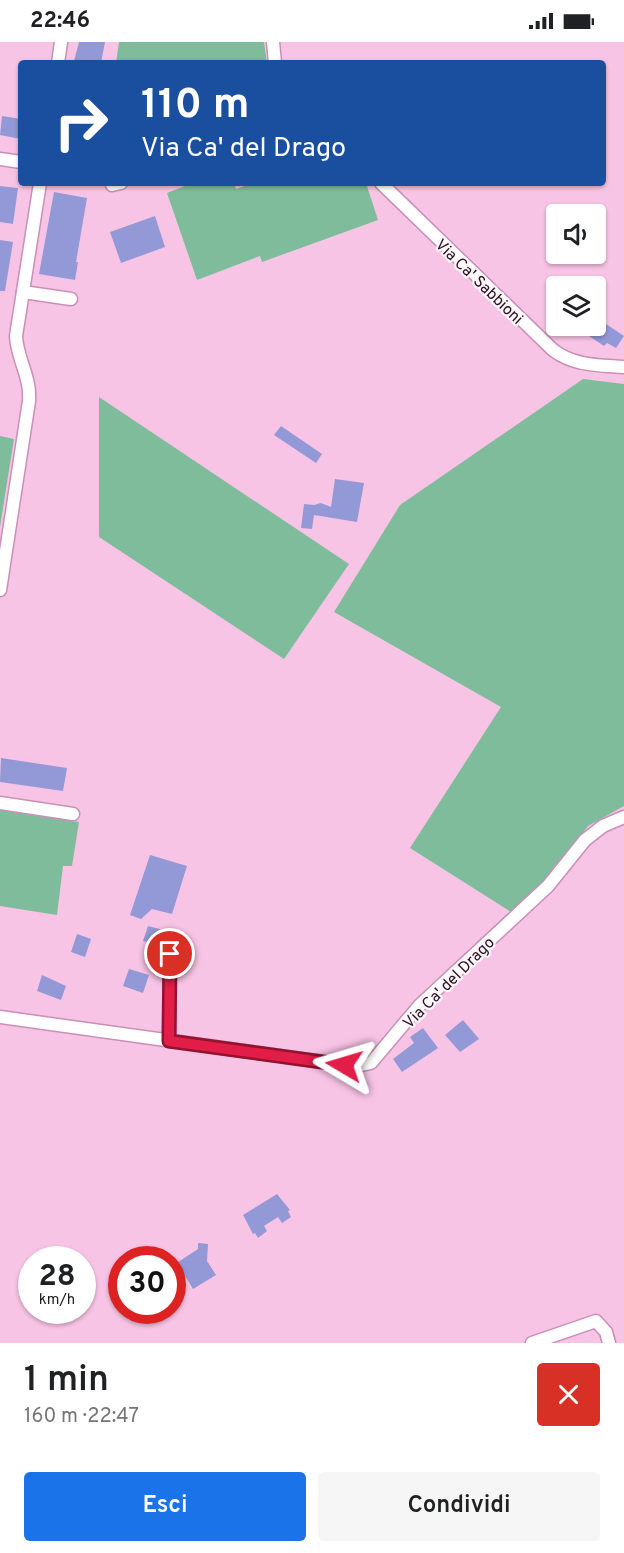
<!DOCTYPE html>
<html lang="it">
<meta charset="utf-8">
<style>
:root{--surface:#fff;--page:#f6f6f6;--text:#202124;--muted:#757577;--accent:#1a73e8}
body{margin:0;font-family:Overpass,sans-serif;background:var(--page);color:var(--text);height:100vh;display:flex;flex-direction:column;font-size:22px;white-space:nowrap}
*{box-sizing:border-box;margin:0}
p{font-size:20px;color:var(--muted)}
.icon{flex:none;width:33px;height:33px;fill:none;stroke:currentColor;stroke-width:2;stroke-linecap:round;stroke-linejoin:round}
.map{position:relative;height:1301px;overflow:hidden}
.drawer{display:flex;flex-direction:column;background:var(--surface);flex:1}
.drawer>*{flex:none}
.top-card{position:absolute;left:18px;top:18px;width:588px;height:126px;border-radius:6px;box-shadow:0 2px 4px #0004;background:#1a4fa0;color:#fff;overflow:hidden}
.fabs{position:absolute;left:546px;top:162px;display:grid;gap:12px}
.fabs a{display:grid;place-items:center;width:60px;height:60px;border-radius:6px;background:var(--surface);box-shadow:0 2px 4px #0004;font-size:30px}
.speed{position:absolute;left:18px;top:1204px;display:flex;gap:12px;font-size:30px;font-weight:700;text-align:center}
.speed>*{display:grid;place-content:center;width:78px;height:78px;border-radius:50%;background:var(--surface);box-shadow:0 2px 4px #0004;line-height:1}
.speed small{font-size:15px;font-weight:400}
.speed .limit{border:9px solid #d22;background:#fff;color:#111}
.pin{position:absolute;display:grid;place-items:center;width:51px;height:51px;color:#fff;margin:-26px;border:3px solid #fff;border-radius:50%;box-shadow:0 2px 6px #0007}
.me{position:absolute;width:66px;margin:-33px;rotate:277deg;stroke-linejoin:round;filter:drop-shadow(0 0 4px #0008)}
.turn{display:flex;align-items:center;gap:21px;height:126px;padding:0 24px;font-size:27px}
.turn .icon{width:78px;height:78px;stroke-width:2.5}
.turn b{display:block;font-size:42px;line-height:51px}
.round{display:grid;place-items:center;flex:none;width:63px;height:63px;border-radius:6px;background:var(--page)}
.summary{display:flex;align-items:center;justify-content:space-between;height:102px;padding:0 24px}
h1{font-size:36px;font-weight:600;line-height:45px}
.cta{display:flex;gap:12px;margin-top:auto;padding:12px 24px}
.cta a{flex:1;height:69px;border-radius:6px;background:var(--accent);color:#fff;font-size:24px;font-weight:600;line-height:69px;text-align:center}
.cta a+a{background:var(--page);color:var(--text)}
.status{display:flex;justify-content:space-between;align-items:center;height:42px;padding:0 30px;background:var(--surface);direction:ltr}
.status svg{height:16px;fill:currentColor}
.map>svg:first-child{display:block}
.green{fill:#7fbc9b}
.building{fill:#9399d6}
.lines{fill:none;stroke-linecap:round;stroke-linejoin:round}
.street-casing{stroke:#cb8eb6;stroke-width:15}
.street{stroke:#fff;stroke-width:12}
.route-casing{stroke:#92132f;stroke-width:15}
.route{stroke:#e11d48;stroke-width:10}
.labels{text-anchor:middle;stroke-width:4.5;stroke-linejoin:round;paint-order:stroke}
.street-label{font-size:16px;fill:#291222;stroke:#fcf5f9}
</style>
<div class="status"><b>22:46</b><svg viewBox="0 0 49 12"><path d="M0 12V9h3v3zM5 12V6h3v6zM10 12V3h3v9zM15 12V0h3v12zM26 1h20v11H26zM47 4h2v5h-2z"/></svg></div>
<div class="map">
<svg width="624" height="1301" viewBox="0 0 624 1301">
<rect width="100%" height="100%" fill="#f8c4e5"/>
<g class="green">
<path d="M119 0H264L267 21H116Z"/>
<path d="M193 141H234L236 147 254 141H366L378 178 262 220 260 214 197 238 167 151Z"/>
<path d="M583 337 624 342V764L588 784 546 839 511 870 410 806 501 665 334 570 400 463Z"/>
<path d="M99 355 349 522 284 617 99 495Z"/>
<path d="M0 394 14 397 0 485Z"/>
<path d="M0 768 79 780 72 824H63L57 873 0 864Z"/>
</g>
<g class="building">
<path d="M79 0H105L101 21H76L74 19Z"/>
<path d="M2 74 21 77V97L0 93Z"/>
<path d="M0 144 18 146 13 182 0 180Z"/>
<path d="M54 150 87 156 76 220H78L75 238 39 232Z"/>
<path d="M155 174 165 205 121 221 110 190Z"/>
<path d="M0 198 13 200 5 249H0Z"/>
<path d="M597 276 624 294 616 306 607 301 604 304 586 292 592 284H596Z"/>
<path d="M281 384 322 412 316 421 274 393Z"/>
<path d="M335 437 364 441 357 480 314 473 312 487 301 486 304 462 314 463 321 461 331 465Z"/>
<path d="M1 716 67 726 63 749 0 740Z"/>
<path d="M150 813 187 824 172 872 152 867 141 877 130 873Z"/>
<path d="M148 884 167 889 165 896 167 897 162 914 145 909 148 900 143 899Z"/>
<path d="M77 892 91 897 85 915 71 910Z"/>
<path d="M129 927 149 933 143 951 123 944Z"/>
<path d="M42 933 66 944 61 958 37 949Z"/>
<path d="M463 978 479 997 460 1010 445 993Z"/>
<path d="M423 986 438 1006 402 1030 393 1017 414 1001 410 995Z"/>
<path d="M277 1152 290 1168 288 1169 291 1175 282 1181 278 1175 264 1184 267 1189 258 1196 255 1191 253 1192 243 1173Z"/>
<path d="M198 1201 208 1202 207 1219 216 1233 193 1247 184 1232 178 1235 172 1224 198 1207Z"/>
</g>
<g class="lines">
<defs>
<g id="street">
<path d="M273 0 275 21"/>
<path d="M58 21 61 0"/>
<path d="M0 117 21 120"/>
<path d="M381 141 553 308C574 324 598 323 624 325"/>
<path d="M112 143 121 141"/>
<path d="M23 250 71 257"/>
<path d="M0 548 29 359C31 335 17 317 16 294L40 141"/>
<path d="M0 761 73 772"/>
<path d="M0 975 331 1021 357 1024 371 1021 419 964 548 844 585 798 603 784 624 775"/>
<path d="M169 999 170 912"/>
<path d="M532 1301 596 1279 606 1290 609 1301"/>
</g>
</defs>
<use href="#street" class="street-casing"/>
<use href="#street" class="street"/>
</g>
<g class="lines">
<defs>
<path id="route" d="M170 912 169 999 344 1023"/>
</defs>
<use href="#route" class="route-casing"/>
<use href="#route" class="route"/>
</g>
<g class="labels">
<g class="street-label">
<text transform="translate(480 239) rotate(44)" y="6">Via Ca' Sabbioni</text>
<text transform="translate(448 940) rotate(-45)" y="6">Via Ca' del Drago</text>
</g>
</g>
</svg>
<div class="fabs">
<a><svg class="icon" aria-label="sound" viewBox="0 0 24 24"><path d="M4 9h4l5-4v14l-5-4H4zM17 9q2 3 0 6"/></svg></a>
<a><svg class="icon" aria-label="layers" viewBox="0 0 24 24"><path d="M12 4l9 5-9 5-9-5zM3 14l9 5 9-5"/></svg></a>
</div>
<div class="speed"><div>28<small>km/h</small></div><div class="limit">30</div></div>
<div class="pin" style="left:170px;top:912px;background:#d93025"><svg class="icon" aria-label="arrive" viewBox="0 0 24 24"><path d="M6 21V4h12l-3 4 3 4H6"/></svg></div>
<svg class="me" style="left:344px;top:1023px" viewBox="-20 -20 40 40"><path d="M0-17L14 15 0 8-14 15z" fill="#e11d48" stroke="#fff" stroke-width="4"/></svg>
<div class="top-card">
<div class="turn"><svg class="icon" aria-label="right" viewBox="0 0 24 24"><path d="M7 20v-9h11M14 6l5 5-5 5"/></svg><div><b>110 m</b>Via Ca' del Drago</div></div>
</div>
</div>
<section class="drawer">
<div class="summary"><div><h1>1 min</h1><p>160 m · 22:47</p></div><a class="round" style="background:#d93025;color:#fff"><svg class="icon" aria-label="close" viewBox="0 0 24 24"><path d="M6 6l12 12M18 6L6 18"/></svg></a></div>
<div class="cta"><a>Esci</a><a>Condividi</a></div>
</section>
